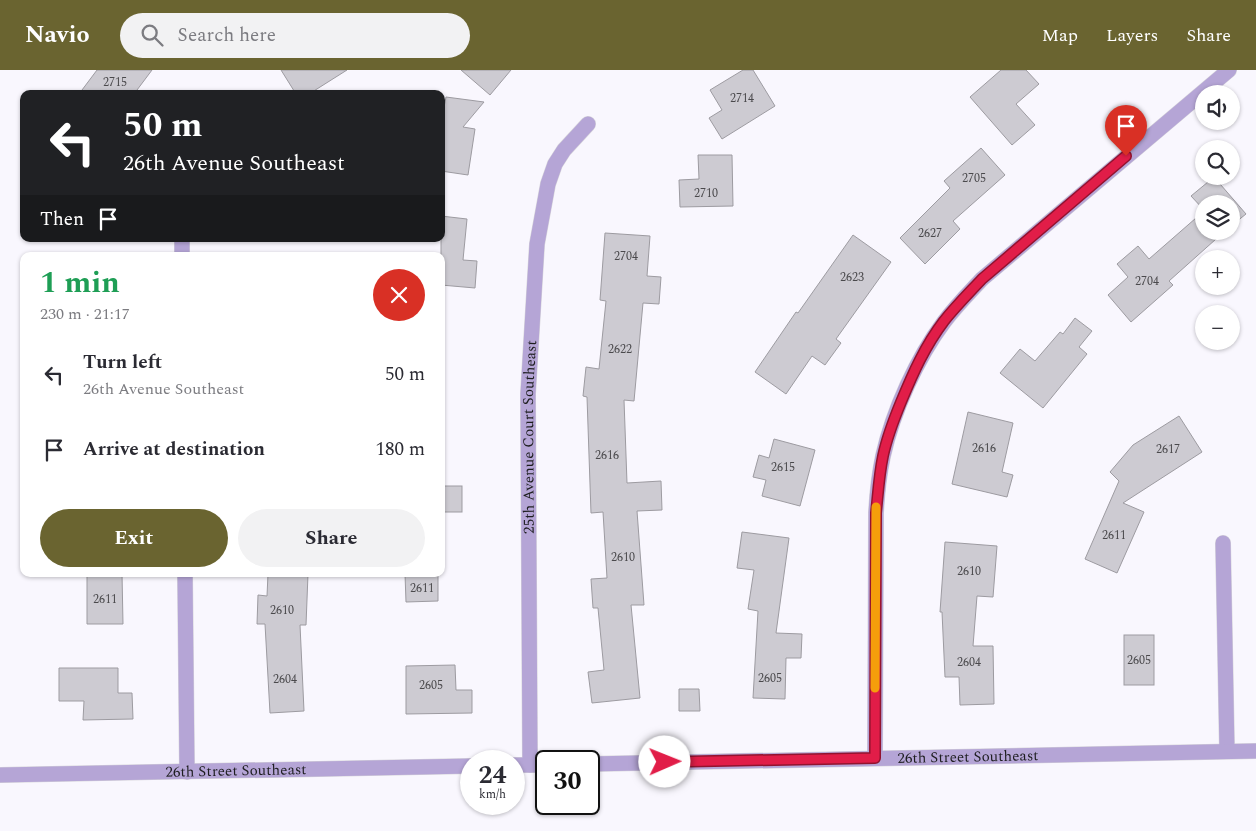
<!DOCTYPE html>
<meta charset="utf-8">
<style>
:root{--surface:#fff;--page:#f2f2f3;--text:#2b2b33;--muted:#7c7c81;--accent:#6a6430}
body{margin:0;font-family:Spectral,serif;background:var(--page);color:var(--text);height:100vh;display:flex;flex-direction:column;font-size:19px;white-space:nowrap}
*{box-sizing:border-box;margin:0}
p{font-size:16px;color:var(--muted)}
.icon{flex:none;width:28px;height:28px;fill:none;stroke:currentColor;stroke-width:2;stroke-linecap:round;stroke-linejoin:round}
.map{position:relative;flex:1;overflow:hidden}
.details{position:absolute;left:20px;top:182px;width:425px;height:325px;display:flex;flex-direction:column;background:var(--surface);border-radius:10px;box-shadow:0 1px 4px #0004}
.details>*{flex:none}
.banner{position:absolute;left:20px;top:20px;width:425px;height:152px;border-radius:10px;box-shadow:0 1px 4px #0004;background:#202124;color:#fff;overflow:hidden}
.buttons{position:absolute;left:1195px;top:15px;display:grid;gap:10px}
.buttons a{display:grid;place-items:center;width:45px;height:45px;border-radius:50%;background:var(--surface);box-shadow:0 1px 4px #0004;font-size:25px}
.speed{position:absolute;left:460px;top:680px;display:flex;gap:10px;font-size:25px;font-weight:700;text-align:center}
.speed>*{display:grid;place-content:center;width:65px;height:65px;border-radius:50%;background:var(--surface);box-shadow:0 1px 4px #0004;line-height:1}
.speed small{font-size:12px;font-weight:400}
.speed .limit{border:2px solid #111;border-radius:8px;background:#fff;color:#111}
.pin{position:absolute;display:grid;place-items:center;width:42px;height:42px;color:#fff;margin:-51px -21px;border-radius:50% 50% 50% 0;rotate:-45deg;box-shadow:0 0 5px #0007}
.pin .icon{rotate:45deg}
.me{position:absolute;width:55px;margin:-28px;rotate:89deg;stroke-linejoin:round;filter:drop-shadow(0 0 4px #0008)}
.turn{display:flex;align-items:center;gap:18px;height:105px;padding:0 20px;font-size:22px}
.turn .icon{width:65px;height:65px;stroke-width:2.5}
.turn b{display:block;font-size:35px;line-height:42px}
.then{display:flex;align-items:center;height:48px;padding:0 20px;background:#0003;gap:10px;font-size:19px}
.round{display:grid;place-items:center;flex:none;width:52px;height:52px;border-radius:26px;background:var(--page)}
.summary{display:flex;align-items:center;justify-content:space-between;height:85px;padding:0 20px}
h1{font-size:30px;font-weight:700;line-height:38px;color:#1e9e55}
.button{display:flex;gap:10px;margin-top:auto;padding:10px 20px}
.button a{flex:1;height:58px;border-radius:30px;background:var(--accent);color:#fff;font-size:20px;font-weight:700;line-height:58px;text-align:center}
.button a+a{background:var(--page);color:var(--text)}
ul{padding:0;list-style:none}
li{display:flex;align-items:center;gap:15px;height:75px;padding:0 20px}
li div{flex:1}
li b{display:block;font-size:19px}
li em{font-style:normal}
header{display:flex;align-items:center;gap:30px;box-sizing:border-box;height:70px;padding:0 25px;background:var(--accent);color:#fff}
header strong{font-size:24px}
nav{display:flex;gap:28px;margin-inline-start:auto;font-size:18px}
.search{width:350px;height:45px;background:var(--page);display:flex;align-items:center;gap:12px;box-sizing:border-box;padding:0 18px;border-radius:28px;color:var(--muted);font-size:19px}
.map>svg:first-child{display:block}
.building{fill:#cdcbd2;stroke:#9d9ba1}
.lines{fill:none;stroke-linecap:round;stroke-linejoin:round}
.minor-casing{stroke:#d6d4da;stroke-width:16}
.minor{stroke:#b5a5d6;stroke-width:15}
.route-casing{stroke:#92132f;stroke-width:12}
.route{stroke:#e11d48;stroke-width:9}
.slow{stroke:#f59e0b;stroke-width:9}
.labels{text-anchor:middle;stroke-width:4;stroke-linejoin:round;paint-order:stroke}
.number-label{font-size:12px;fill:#4a494c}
.street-label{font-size:15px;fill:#1e1e20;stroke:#fff}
</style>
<header>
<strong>Navio</strong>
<div class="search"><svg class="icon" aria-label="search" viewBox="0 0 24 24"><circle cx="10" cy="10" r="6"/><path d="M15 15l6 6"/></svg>Search here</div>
<nav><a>Map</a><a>Layers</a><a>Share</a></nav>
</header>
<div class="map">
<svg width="1256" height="761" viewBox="0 0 1256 761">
<rect width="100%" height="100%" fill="#f9f7fe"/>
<g class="building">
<path d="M97 0H152L134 24H79Z"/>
<path d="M281 0H347L309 24H296Z"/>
<path d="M461 0H511L490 25Z"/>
<path d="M743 0H753L775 36 722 69 709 48 722 40 710 20Z"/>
<path d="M1001 0H1026L1039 14 1016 34 1035 55 1012 75 970 27Z"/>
<path d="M446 27 484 32 463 57 475 59 468 105 441 101V53Z"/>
<path d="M981 78 1005 105 953 151 960 159 925 194 900 168 950 118 944 111Z"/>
<path d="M698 85H732L733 136 680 137 679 110 699 109Z"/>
<path d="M1214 107 1246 144 1231 156V134H1204V140L1191 126Z"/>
<path d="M1204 141V161H1225L1169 211 1173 215 1131 252 1108 225 1128 207 1117 194 1138 176 1149 189Z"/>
<path d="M441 146 467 149 463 190 477 191 475 218 441 215Z"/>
<path d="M605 163 650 166 647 206 661 207 659 234 643 233 634 331 624 330 627 413 661 411 662 440 637 441 644 535H631L640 628 592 633 588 602 604 600 598 538H593L591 509 607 508 603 442 591 443 587 327 583 326 586 297 599 299 606 231 600 230Z"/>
<path d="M853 165 891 192 836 269 841 273 825 295 812 286 786 324 755 302 796 242 798 243Z"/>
<path d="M1075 248 1092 261 1079 277 1087 284 1043 338 1000 303 1020 279 1035 291 1060 262 1063 264Z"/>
<path d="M968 342 1013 353 1002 402 1013 405 1007 427 952 414Z"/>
<path d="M1179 346 1202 382 1123 433 1144 442 1117 503 1085 489 1119 411 1110 402 1133 375Z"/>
<path d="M774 369 815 380 800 436 762 426 766 410 753 407 759 385 769 388Z"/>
<rect x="441" y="416" width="21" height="26"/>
<path d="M742 462 789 468 776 563 802 564 801 588H786L785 629 753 628 758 541 748 539 754 500 737 498Z"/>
<path d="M945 472 997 476 993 527 977 526 973 576H993L994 634 960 635 959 607H945L942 542H940Z"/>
<path d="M87 504H122L123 554H87Z"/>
<path d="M268 504H308L306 555H300L304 641 270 643 265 554H257L258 525 267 526Z"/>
<path d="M405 504H438V531L406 532Z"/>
<rect x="1124" y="565" width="30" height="50"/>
<path d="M455 595 456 620H472V643L406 644V596Z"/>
<path d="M59 598H118V623H132L133 649 83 650 84 631H59Z"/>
<path d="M679 619H699L700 641H679Z"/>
</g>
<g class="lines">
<defs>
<g id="minor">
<path d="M182 169V186"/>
<path d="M1223 473 1227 681"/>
<path d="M185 504 187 702"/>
<path d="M875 688 876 443C877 424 879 405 883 386 893 341 917 288 944 252 956 236 969 223 982 209L1229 0"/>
<path id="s1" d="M589 694 1256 681"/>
<path d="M514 695H546"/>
<path id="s2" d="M530 695 528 324 537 174 548 114 555 94 564 80 588 54"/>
<path id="s3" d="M0 705 471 696"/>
</g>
</defs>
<use href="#minor" class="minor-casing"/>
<use href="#minor" class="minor"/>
</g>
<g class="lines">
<defs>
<path id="route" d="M665 692 875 688 876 443C878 424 879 405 883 386 887 367 894 349 901 332 913 303 925 276 944 251 956 236 969 223 982 209L1126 86"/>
</defs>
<use href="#route" class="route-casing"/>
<use href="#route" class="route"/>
<path class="slow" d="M875 618 876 437"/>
</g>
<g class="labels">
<g class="number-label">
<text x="115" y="16">2715</text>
<text x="742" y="32">2714</text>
<text x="974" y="112">2705</text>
<text x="706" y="127">2710</text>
<text x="930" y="167">2627</text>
<text x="626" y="190">2704</text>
<text x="852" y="211">2623</text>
<text x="1147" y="215">2704</text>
<text x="620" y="283">2622</text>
<text x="984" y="382">2616</text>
<text x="1168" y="383">2617</text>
<text x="607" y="389">2616</text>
<text x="783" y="401">2615</text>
<text x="1114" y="469">2611</text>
<text x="623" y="491">2610</text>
<text x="969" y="505">2610</text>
<text x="422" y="522">2611</text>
<text x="105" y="533">2611</text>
<text x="282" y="544">2610</text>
<text x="1139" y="594">2605</text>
<text x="969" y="596">2604</text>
<text x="770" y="612">2605</text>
<text x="285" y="613">2604</text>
<text x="431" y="619">2605</text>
</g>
<g class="street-label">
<text dy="5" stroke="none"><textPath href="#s2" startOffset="328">25th Avenue Court Southeast</textPath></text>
<text dy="5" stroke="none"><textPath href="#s1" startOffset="379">26th Street Southeast</textPath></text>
<text dy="5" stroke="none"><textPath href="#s3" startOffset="236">26th Street Southeast</textPath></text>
</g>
</g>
</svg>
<div class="buttons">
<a><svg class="icon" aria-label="sound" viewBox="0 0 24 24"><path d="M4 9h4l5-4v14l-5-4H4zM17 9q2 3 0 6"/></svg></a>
<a><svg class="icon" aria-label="search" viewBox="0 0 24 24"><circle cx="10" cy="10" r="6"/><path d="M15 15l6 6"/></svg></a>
<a><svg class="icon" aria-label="layers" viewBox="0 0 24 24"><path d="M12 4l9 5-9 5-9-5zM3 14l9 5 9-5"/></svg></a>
<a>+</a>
<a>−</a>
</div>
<div class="speed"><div>24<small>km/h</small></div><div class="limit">30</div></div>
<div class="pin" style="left:1126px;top:86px;background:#d93025"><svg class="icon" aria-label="arrive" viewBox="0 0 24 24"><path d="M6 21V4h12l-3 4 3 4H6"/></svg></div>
<svg class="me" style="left:665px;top:692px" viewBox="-20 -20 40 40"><circle r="19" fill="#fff"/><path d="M0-13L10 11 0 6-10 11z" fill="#e11d48"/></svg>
<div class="banner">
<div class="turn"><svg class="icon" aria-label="left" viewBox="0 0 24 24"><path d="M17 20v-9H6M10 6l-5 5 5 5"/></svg><div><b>50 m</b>26th Avenue Southeast</div></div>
<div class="then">Then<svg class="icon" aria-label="arrive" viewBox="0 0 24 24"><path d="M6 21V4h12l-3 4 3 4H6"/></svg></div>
</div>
<section class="details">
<div class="summary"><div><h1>1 min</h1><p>230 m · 21:17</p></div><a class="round" style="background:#d93025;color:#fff"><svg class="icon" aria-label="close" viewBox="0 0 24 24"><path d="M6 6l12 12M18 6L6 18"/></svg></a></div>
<ul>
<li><svg class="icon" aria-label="left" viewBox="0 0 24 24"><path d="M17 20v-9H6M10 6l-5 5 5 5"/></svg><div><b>Turn left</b><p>26th Avenue Southeast</p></div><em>50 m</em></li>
<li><svg class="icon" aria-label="arrive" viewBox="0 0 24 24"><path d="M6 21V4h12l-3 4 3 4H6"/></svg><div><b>Arrive at destination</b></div><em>180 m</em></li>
</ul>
<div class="button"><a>Exit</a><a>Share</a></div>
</section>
</div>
